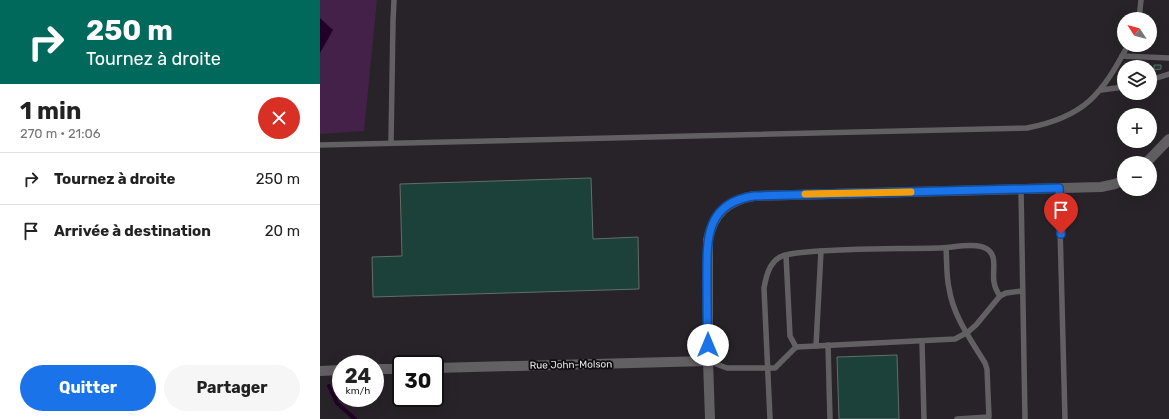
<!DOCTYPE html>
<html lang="fr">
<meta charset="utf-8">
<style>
:root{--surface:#fff;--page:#f6f6f6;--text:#222;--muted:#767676;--line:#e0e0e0;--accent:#1a73e8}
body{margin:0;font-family:Rubik,sans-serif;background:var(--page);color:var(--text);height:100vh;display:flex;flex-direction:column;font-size:15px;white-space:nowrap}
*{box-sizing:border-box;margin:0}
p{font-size:13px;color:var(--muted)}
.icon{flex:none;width:22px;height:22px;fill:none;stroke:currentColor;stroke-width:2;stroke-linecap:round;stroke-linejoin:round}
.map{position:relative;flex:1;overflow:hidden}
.panel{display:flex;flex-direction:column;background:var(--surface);width:320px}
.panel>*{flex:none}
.banner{background:#00695c;color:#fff;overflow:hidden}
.needle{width:26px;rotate:306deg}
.controls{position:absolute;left:797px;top:12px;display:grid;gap:8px}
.controls a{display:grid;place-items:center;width:40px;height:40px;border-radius:50%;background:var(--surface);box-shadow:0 4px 16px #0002;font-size:20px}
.speed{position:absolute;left:12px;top:355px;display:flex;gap:8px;font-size:20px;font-weight:700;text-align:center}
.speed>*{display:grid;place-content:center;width:52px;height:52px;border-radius:50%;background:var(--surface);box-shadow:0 4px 16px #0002;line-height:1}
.speed small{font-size:10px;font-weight:400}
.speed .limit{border:2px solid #111;border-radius:6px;background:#fff;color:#111}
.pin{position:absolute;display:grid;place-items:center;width:34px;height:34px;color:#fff;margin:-41px -17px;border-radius:50% 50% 50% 0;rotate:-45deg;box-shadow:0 0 4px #0007}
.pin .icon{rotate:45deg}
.me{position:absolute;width:44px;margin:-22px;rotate:0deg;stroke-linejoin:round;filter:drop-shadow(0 0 3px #0008)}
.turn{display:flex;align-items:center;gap:14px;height:84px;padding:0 20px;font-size:18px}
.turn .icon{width:52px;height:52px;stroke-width:2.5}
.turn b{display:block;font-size:28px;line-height:34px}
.round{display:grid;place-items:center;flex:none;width:42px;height:42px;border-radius:21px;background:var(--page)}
.overview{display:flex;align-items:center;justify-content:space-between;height:68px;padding:0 20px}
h1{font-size:24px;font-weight:700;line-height:30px}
.primary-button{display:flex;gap:8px;margin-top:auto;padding:8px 20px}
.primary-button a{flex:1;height:46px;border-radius:24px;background:var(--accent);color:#fff;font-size:16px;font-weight:700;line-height:46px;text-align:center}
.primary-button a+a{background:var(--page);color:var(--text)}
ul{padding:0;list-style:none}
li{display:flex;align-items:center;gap:12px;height:52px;padding:0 20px;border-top:1px solid var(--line)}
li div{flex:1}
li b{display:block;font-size:15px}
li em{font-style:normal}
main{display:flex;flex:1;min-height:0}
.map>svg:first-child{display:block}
.green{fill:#442148}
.water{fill:#220027}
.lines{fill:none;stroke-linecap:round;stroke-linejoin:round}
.stream{stroke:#220027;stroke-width:4}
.building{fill:#1c413a;stroke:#636e6b}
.service{stroke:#636063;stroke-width:5.5}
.minor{stroke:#636063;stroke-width:10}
.route-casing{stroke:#114b97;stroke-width:10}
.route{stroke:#1a73e8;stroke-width:7}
.slow{stroke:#f59e0b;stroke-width:7}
.labels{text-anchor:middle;stroke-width:4;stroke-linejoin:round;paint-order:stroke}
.street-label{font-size:10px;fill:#e8e5e9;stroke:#100d10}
</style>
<main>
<section class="panel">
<div class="banner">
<div class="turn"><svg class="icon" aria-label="right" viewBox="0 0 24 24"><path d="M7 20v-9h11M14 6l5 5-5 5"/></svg><div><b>250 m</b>Tournez à droite</div></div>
</div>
<div class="overview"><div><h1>1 min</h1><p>270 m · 21:06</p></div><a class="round" style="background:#d93025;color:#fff"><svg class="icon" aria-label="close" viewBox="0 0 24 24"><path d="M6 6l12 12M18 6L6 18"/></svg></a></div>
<ul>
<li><svg class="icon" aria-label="right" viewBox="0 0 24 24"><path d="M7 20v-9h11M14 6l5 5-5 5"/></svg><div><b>Tournez à droite</b></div><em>250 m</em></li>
<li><svg class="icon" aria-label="arrive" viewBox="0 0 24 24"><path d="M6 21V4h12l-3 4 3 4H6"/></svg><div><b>Arrivée à destination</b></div><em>20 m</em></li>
</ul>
<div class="primary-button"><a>Quitter</a><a>Partager</a></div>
</section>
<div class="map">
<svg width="849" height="419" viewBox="0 0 849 419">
<rect width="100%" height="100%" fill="#282329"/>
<path class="green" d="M0 0H57L44 131 0 134Z"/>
<path class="water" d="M0 18 13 30 0 53Z"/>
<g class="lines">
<path class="stream" d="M9 386 17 403 35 419"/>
</g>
<g class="building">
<path d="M834 65H841V69L834 70Z"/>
<path d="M271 178 273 239 318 237 319 289 53 297 52 257 82 256 80 184Z"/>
<path d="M577 355 579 419H519L517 357Z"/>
</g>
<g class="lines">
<g class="service">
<path d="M819 19 821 0"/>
<path d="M802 56 849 58"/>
<path d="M830 80 849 74"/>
<path d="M781 90 804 87"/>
<path d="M71 143 73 21 74 0"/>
<path d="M0 145 707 128C765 117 782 94 808 45"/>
<path d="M739 188 745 419"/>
<path d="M701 189 705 419"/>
<path d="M626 248C627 261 626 275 629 288 633 316 651 340 665 363L667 369 669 417 637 419"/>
<path d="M466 255 470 336 476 347"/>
<path d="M602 341 604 419"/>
<path d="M508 345 510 419"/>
<path d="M496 346 501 251"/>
<path d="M388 361 407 368H455L476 347 635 339 648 332 656 325 680 296 686 293 702 291"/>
<path d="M450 419 444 288C446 277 449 263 460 257 469 253 479 253 487 252 531 248 575 249 618 248 631 248 656 242 667 249 678 256 672 271 674 282 675 288 677 292 680 296"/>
</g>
<g class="minor">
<path d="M826 163 849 139"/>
<path d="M115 368 388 361"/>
<path d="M55 369H81"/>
<path d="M0 371 21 370"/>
<path d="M390 419 388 361V240C393 214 408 200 434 196L781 187 795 184 804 180"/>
</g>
</g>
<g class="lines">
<defs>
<path id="route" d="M388 345C387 325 387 304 387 284 387 243 383 203 434 196L739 188 741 234"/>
</defs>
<use href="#route" class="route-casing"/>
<use href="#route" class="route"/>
<path class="slow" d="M485 194 591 192"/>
</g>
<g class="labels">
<g class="street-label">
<text transform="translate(251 364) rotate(-1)" y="4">Rue John-Molson</text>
</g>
</g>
</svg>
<div class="controls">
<a><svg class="needle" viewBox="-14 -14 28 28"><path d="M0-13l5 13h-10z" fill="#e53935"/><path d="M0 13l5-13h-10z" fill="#767676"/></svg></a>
<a><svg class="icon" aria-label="layers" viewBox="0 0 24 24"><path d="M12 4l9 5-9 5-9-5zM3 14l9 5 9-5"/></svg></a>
<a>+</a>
<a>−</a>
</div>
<div class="speed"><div>24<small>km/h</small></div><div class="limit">30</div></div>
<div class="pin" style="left:741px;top:234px;background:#d93025"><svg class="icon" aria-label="arrive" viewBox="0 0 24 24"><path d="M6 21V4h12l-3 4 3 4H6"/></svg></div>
<svg class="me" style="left:388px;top:345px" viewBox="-20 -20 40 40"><circle r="19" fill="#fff"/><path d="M0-13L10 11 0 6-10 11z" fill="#1a73e8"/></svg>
</div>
</main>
